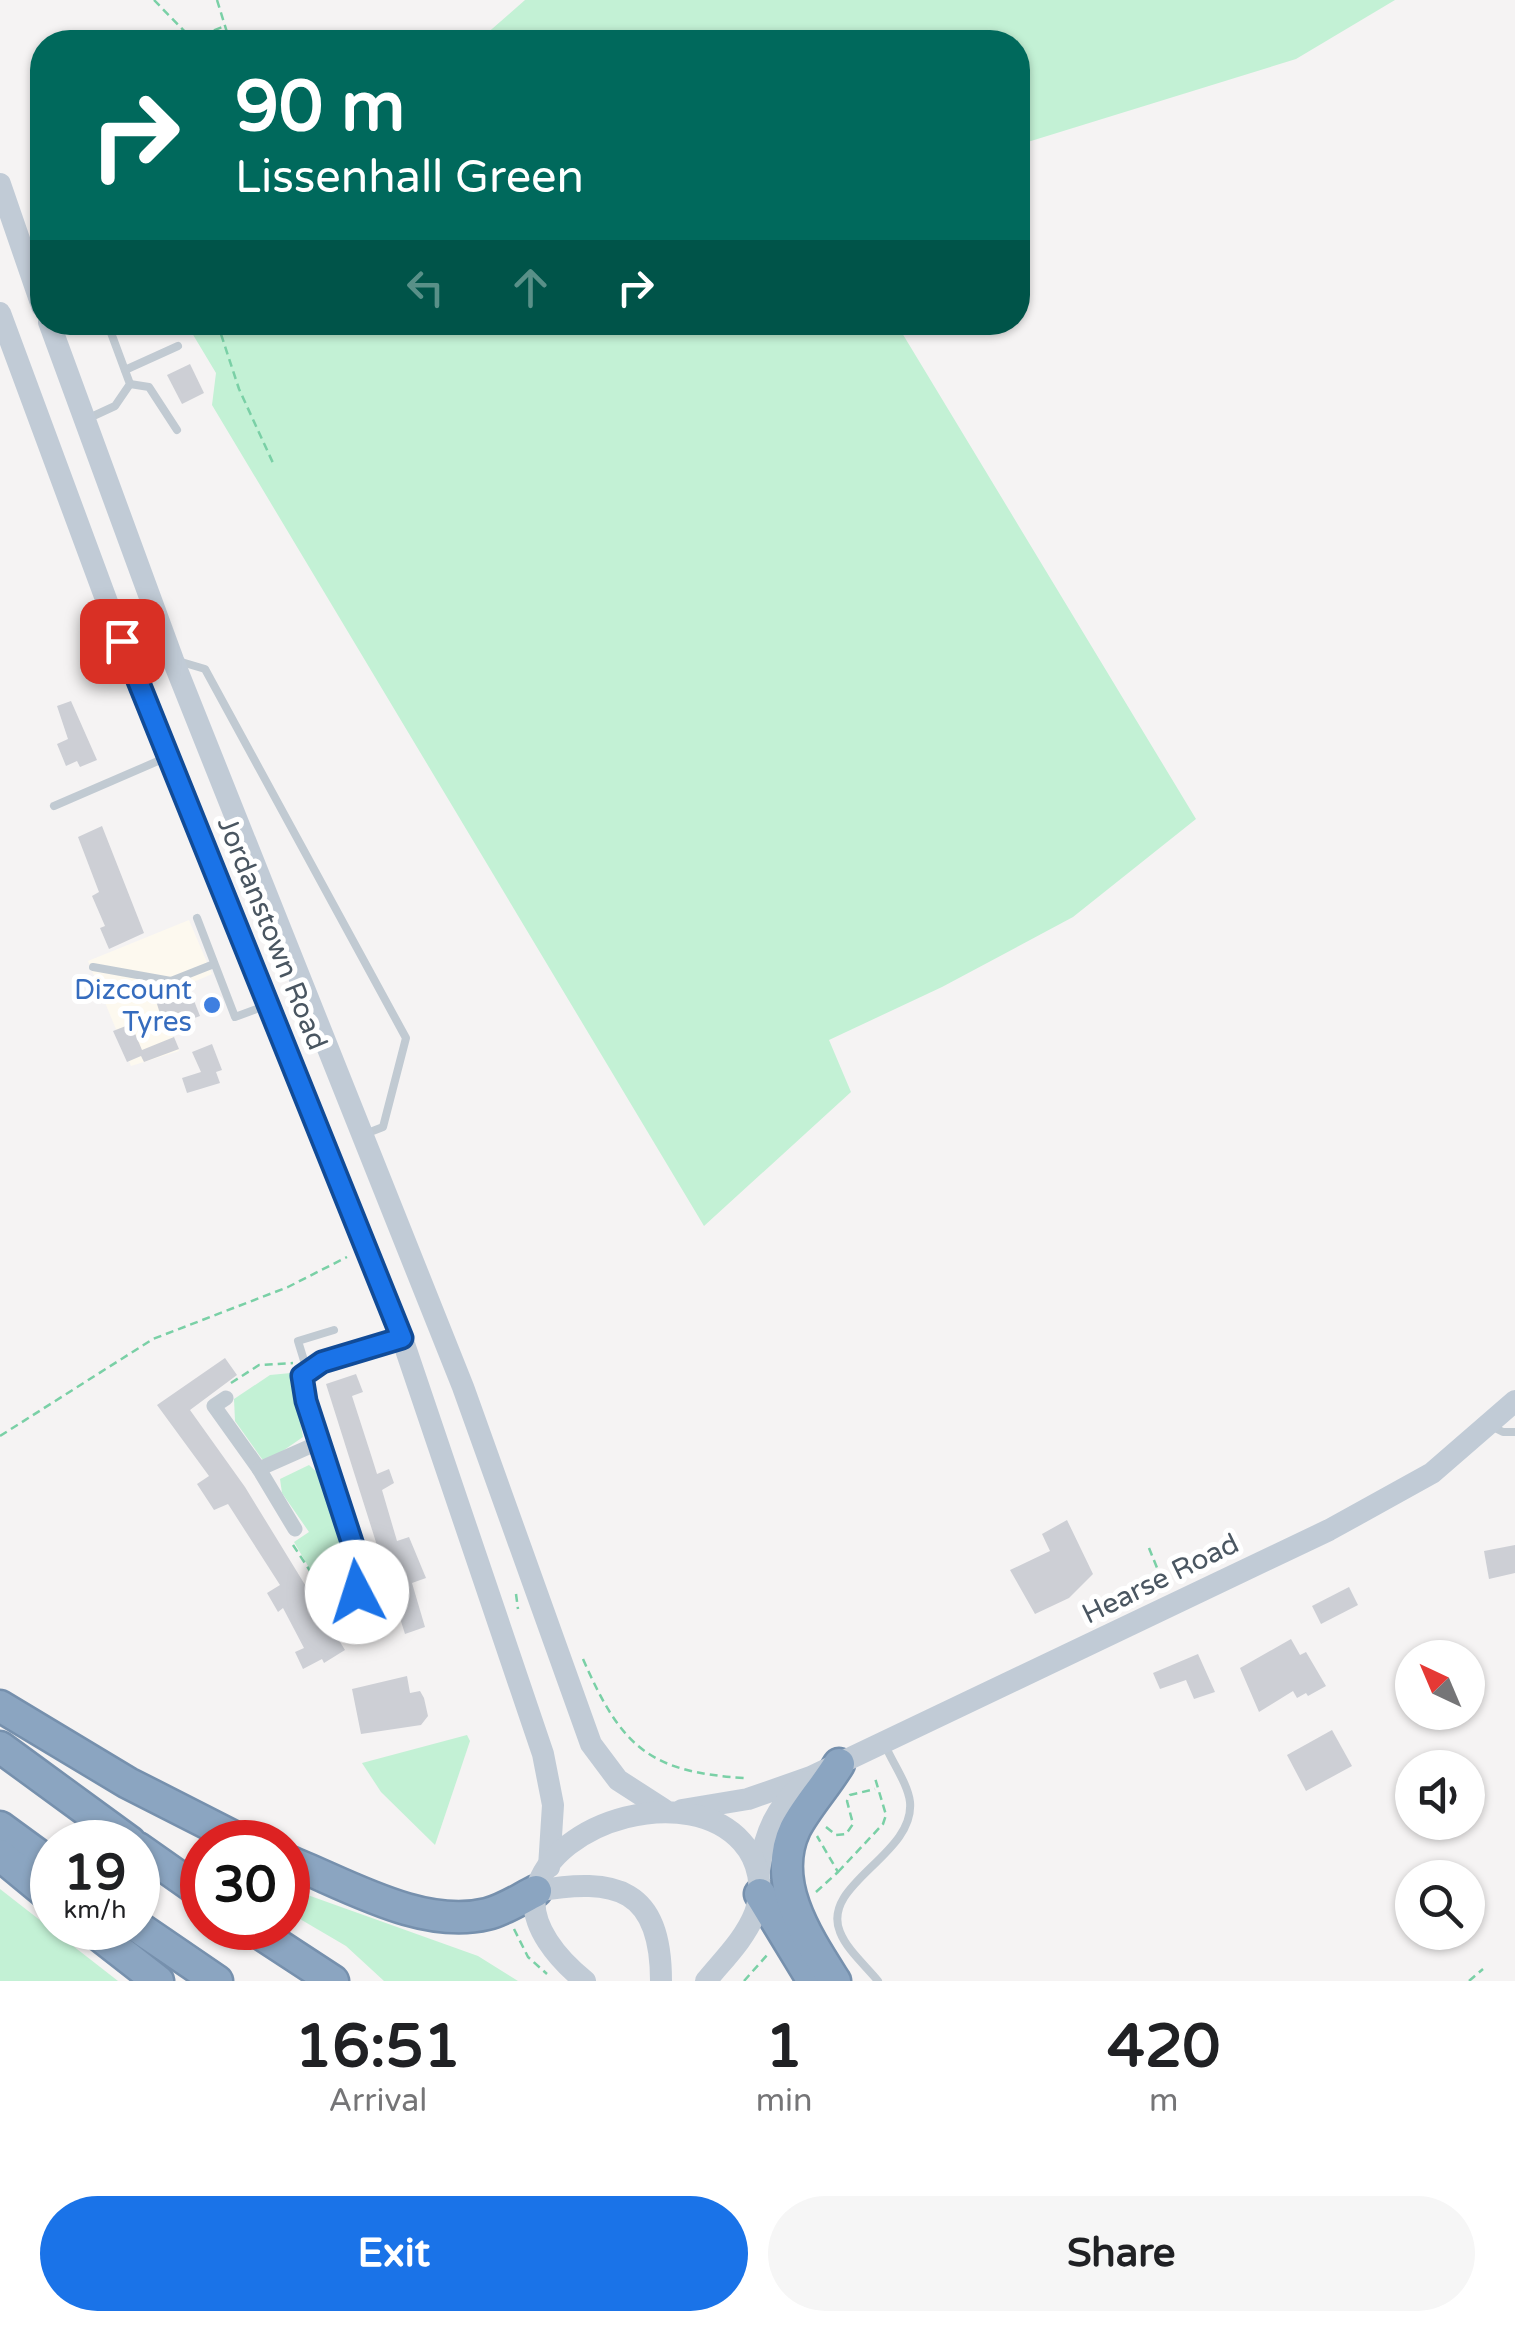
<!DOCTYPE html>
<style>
:root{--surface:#fff;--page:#f6f6f6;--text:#202124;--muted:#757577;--accent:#1a73e8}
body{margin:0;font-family:"Varela Round",sans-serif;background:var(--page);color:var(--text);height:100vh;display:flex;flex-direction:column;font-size:38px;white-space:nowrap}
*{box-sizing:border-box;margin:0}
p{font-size:32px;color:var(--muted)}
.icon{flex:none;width:55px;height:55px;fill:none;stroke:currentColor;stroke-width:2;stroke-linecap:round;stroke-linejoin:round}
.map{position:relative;height:1981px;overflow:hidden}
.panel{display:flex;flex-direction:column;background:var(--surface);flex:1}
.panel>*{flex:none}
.top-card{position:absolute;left:30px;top:30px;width:1000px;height:305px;border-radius:40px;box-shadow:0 2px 8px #0004;background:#00695c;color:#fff;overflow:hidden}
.needle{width:65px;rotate:316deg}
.buttons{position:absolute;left:1395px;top:1640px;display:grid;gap:20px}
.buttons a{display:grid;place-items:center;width:90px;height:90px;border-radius:50%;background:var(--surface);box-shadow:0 2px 8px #0004;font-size:50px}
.speed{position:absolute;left:30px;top:1820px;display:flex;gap:20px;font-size:50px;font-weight:700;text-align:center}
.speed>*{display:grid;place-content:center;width:130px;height:130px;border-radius:50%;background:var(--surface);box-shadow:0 2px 8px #0004;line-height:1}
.speed small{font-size:25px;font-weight:400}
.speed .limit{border:15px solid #d22;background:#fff;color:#111}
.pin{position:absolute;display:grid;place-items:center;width:85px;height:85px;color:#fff;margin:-42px;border-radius:20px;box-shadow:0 5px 15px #0006}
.me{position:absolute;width:110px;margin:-55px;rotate:355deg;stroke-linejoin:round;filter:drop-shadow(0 0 8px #0008)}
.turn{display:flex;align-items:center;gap:35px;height:210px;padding:0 40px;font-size:45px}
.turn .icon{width:130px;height:130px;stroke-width:2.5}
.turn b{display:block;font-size:70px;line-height:85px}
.lanes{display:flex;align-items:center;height:95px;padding:0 40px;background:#0003;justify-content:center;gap:50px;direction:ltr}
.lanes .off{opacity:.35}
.eta{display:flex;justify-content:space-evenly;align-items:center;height:170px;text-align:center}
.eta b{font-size:60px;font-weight:700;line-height:70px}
.button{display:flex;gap:20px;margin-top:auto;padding:20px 40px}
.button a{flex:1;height:115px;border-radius:60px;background:var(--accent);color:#fff;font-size:40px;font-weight:700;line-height:115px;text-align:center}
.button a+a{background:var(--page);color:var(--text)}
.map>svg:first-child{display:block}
.commercial{fill:#fdf9ef}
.green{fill:#c3f1d5}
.building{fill:#cdcfd5}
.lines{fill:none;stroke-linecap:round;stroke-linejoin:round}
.highway-casing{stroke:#7690ad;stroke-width:35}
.path{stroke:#7ad0a6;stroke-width:2.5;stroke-dasharray:8 5;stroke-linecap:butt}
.lane{stroke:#c1cad2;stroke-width:8}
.street{stroke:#c1cad2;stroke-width:15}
.secondary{stroke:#c1cbd6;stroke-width:22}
.highway{stroke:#8ba5c1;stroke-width:30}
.route-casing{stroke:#114b97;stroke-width:25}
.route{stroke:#1a73e8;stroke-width:18}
.shop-dot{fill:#3f7fe0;stroke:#fff;stroke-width:4}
.labels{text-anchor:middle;stroke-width:10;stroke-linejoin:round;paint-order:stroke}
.street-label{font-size:28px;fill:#4a5661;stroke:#fff}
.shop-label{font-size:28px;fill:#366cbe;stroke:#fff;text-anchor:end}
</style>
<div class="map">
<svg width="1515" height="1981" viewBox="0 0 1515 1981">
<rect width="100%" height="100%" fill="#f5f3f3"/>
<path class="commercial" d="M189 920 212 974 157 998 179 1051 131 1066 88 961Z"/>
<g class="green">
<path d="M525 0H1395L1296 59 1018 145V42H477Z"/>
<path d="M186 323H896L1196 819 1073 917 942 987 829 1040 851 1092 704 1226 212 405 216 373Z"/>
<path d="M291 1373 303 1437 268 1461 262 1459 235 1421 234 1399 270 1375Z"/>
<path d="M309 1465 322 1477 357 1583 345 1594 336 1588 325 1595 294 1542 309 1532 282 1493 280 1479Z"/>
<path d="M467 1735 470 1741 435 1845 381 1792 362 1763Z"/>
<path d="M288 1888 478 1956 518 1981H384L346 1946 288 1912Z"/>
<path d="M0 1889 118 1981H0Z"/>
</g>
<g class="building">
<path d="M190 364 204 393 182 404 167 375Z"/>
<path d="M71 701 97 760 80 767 77 761 66 766 57 744 68 739 57 706Z"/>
<path d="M102 826 144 933 109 949 100 928 105 926 92 896 99 892 78 837Z"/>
<path d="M189 988 200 1016 165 1029 156 1001Z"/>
<path d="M131 1024 142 1050 174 1037 179 1049 144 1062 141 1056 127 1062 113 1031Z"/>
<path d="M212 1044 222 1070 216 1072 220 1083 187 1093 182 1078 201 1072 192 1052Z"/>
<path d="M225 1358 237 1375 190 1410 245 1487 345 1650 324 1663 322 1659 303 1669 295 1652 304 1648 283 1608 278 1612 267 1593 280 1585 228 1504 214 1510 197 1484 209 1476 157 1405Z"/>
<path d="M356 1374 363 1392 352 1396 372 1458 377 1474 389 1469 394 1483 382 1490 397 1541 409 1537 426 1578 412 1583 425 1627 405 1634 326 1384Z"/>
<path d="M1067 1520 1093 1574 1069 1598 1035 1614 1010 1570 1050 1551 1042 1534Z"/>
<path d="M1515 1545V1573L1489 1579 1484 1551Z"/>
<path d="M1349 1587 1358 1605 1321 1624 1312 1606Z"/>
<path d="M1291 1639 1300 1655 1306 1652 1326 1686 1308 1696 1306 1693 1297 1698 1293 1691 1259 1712 1240 1668Z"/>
<path d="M1198 1654 1215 1692 1194 1699 1186 1680 1160 1689 1153 1673Z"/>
<path d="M407 1676 410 1693 420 1691 424 1698 428 1716 421 1725 361 1734 352 1689Z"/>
<path d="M1332 1730 1352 1766 1306 1791 1287 1755Z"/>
</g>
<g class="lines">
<defs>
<g id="highway">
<path d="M0 1706 128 1783 244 1842"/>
<path d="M0 1747 130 1842"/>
<path d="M0 1827 52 1865"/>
<path d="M138 1848 202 1893"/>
<path d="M0 1855 52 1898"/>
<path d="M288 1861C346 1884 422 1930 487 1914 504 1910 520 1899 536 1891"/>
<path d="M760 1894 813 1981"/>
<path d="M138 1927 217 1981"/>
<path d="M90 1928 158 1981"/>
<path d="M252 1928 333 1981"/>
<path d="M835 1981C807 1937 770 1882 795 1829 807 1806 826 1786 839 1764"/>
</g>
</defs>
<use href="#highway" class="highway-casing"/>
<g class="path">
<path d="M154 0 192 39 225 26"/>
<path d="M217 0 230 42"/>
<path d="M217 322 239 389 273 463"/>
<path d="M231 1383 259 1365 293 1363"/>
<path d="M0 1436 153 1339 288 1287 347 1257"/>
<path d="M293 1545 316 1580"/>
<path d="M1149 1548 1164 1585"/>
<path d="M516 1594 518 1609"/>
<path d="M583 1659C621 1746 648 1772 744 1778"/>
<path d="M826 1827 836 1835 846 1834 853 1824 847 1801 850 1795 875 1789"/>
<path d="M838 1872 883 1824 886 1815 875 1778"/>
<path d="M816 1892 838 1872 817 1836"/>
<path d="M514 1929 528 1957 547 1974"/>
<path d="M744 1981 768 1954"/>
<path d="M1469 1981 1483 1969"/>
</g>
<g class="lane">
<path d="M125 370 178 346"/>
<path d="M130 384 149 387 177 430"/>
<path d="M89 418 115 406 130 384 107 322"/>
<path d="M178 661 205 669 406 1038 383 1127 365 1134"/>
<path d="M54 806 165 758"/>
<path d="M197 918 235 1017 265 1006"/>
<path d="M93 967 171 981 214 964"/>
<path d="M306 1367 298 1341 334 1330"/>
<path d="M1491 1426 1503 1432H1515"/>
<path d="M878 1981C866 1966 847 1950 840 1932 820 1884 915 1855 910 1802 908 1784 892 1762 885 1745"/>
</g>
<g class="street">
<path d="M226 1398 214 1406 259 1469 320 1442 365 1582 357 1592 339 1600 330 1586"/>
<path d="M320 1442 300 1383 306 1369 402 1338"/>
<path d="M259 1469 295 1529"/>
</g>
<g class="secondary">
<path d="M0 184 42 306"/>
<path d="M0 313 110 610 402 1338 543 1754 553 1805 549 1867"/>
<path d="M49 322 173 660 463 1387 591 1744 618 1780 663 1809"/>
<path d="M682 1810 748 1799 811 1777 1329 1530 1432 1473 1515 1401"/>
<path d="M759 1870C765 1832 776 1807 805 1782"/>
<path d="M536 1891C616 1877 661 1888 661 1981"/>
<path d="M585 1981C560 1961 527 1925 536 1891 554 1820 689 1782 742 1842 759 1861 764 1888 755 1913 745 1939 723 1960 706 1981"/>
</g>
<use href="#highway" class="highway"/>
</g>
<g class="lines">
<defs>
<path id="route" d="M122 641 402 1338 322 1362 302 1376 306 1401 365 1582 357 1592"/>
</defs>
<use href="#route" class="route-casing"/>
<use href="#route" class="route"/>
</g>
<circle class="shop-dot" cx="212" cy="1005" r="10"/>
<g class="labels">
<g class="street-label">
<text transform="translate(273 933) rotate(68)" y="10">Jordanstown Road</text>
<text transform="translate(1160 1578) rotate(-26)" y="10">Hearse Road</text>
</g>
<g class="shop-label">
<text x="192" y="999">Dizcount<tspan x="192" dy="32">Tyres</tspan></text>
</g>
</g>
</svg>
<div class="buttons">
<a><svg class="needle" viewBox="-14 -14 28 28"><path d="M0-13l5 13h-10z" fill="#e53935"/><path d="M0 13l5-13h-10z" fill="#757577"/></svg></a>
<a><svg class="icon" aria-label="sound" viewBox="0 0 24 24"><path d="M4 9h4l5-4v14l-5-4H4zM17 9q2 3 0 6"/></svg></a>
<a><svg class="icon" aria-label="search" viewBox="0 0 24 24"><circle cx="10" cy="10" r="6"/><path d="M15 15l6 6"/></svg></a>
</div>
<div class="speed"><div>19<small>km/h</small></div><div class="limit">30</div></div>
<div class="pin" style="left:122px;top:641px;background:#d93025"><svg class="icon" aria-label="arrive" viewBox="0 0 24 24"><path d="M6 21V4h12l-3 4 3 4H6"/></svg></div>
<svg class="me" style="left:357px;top:1592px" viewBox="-20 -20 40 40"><circle r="19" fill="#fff"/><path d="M0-13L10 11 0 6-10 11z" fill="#1a73e8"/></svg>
<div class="top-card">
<div class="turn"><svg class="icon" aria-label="right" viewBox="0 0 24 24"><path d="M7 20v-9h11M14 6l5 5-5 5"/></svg><div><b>90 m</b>Lissenhall Green</div></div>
<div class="lanes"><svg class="icon off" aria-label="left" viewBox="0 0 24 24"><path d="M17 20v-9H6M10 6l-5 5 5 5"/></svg><svg class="icon off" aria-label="ahead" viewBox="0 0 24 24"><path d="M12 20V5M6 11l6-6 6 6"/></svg><svg class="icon" aria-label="right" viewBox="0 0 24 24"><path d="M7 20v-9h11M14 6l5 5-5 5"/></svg></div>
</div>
</div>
<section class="panel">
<div class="eta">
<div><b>16:51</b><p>Arrival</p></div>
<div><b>1</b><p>min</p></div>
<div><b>420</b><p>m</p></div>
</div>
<div class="button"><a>Exit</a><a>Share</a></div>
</section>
